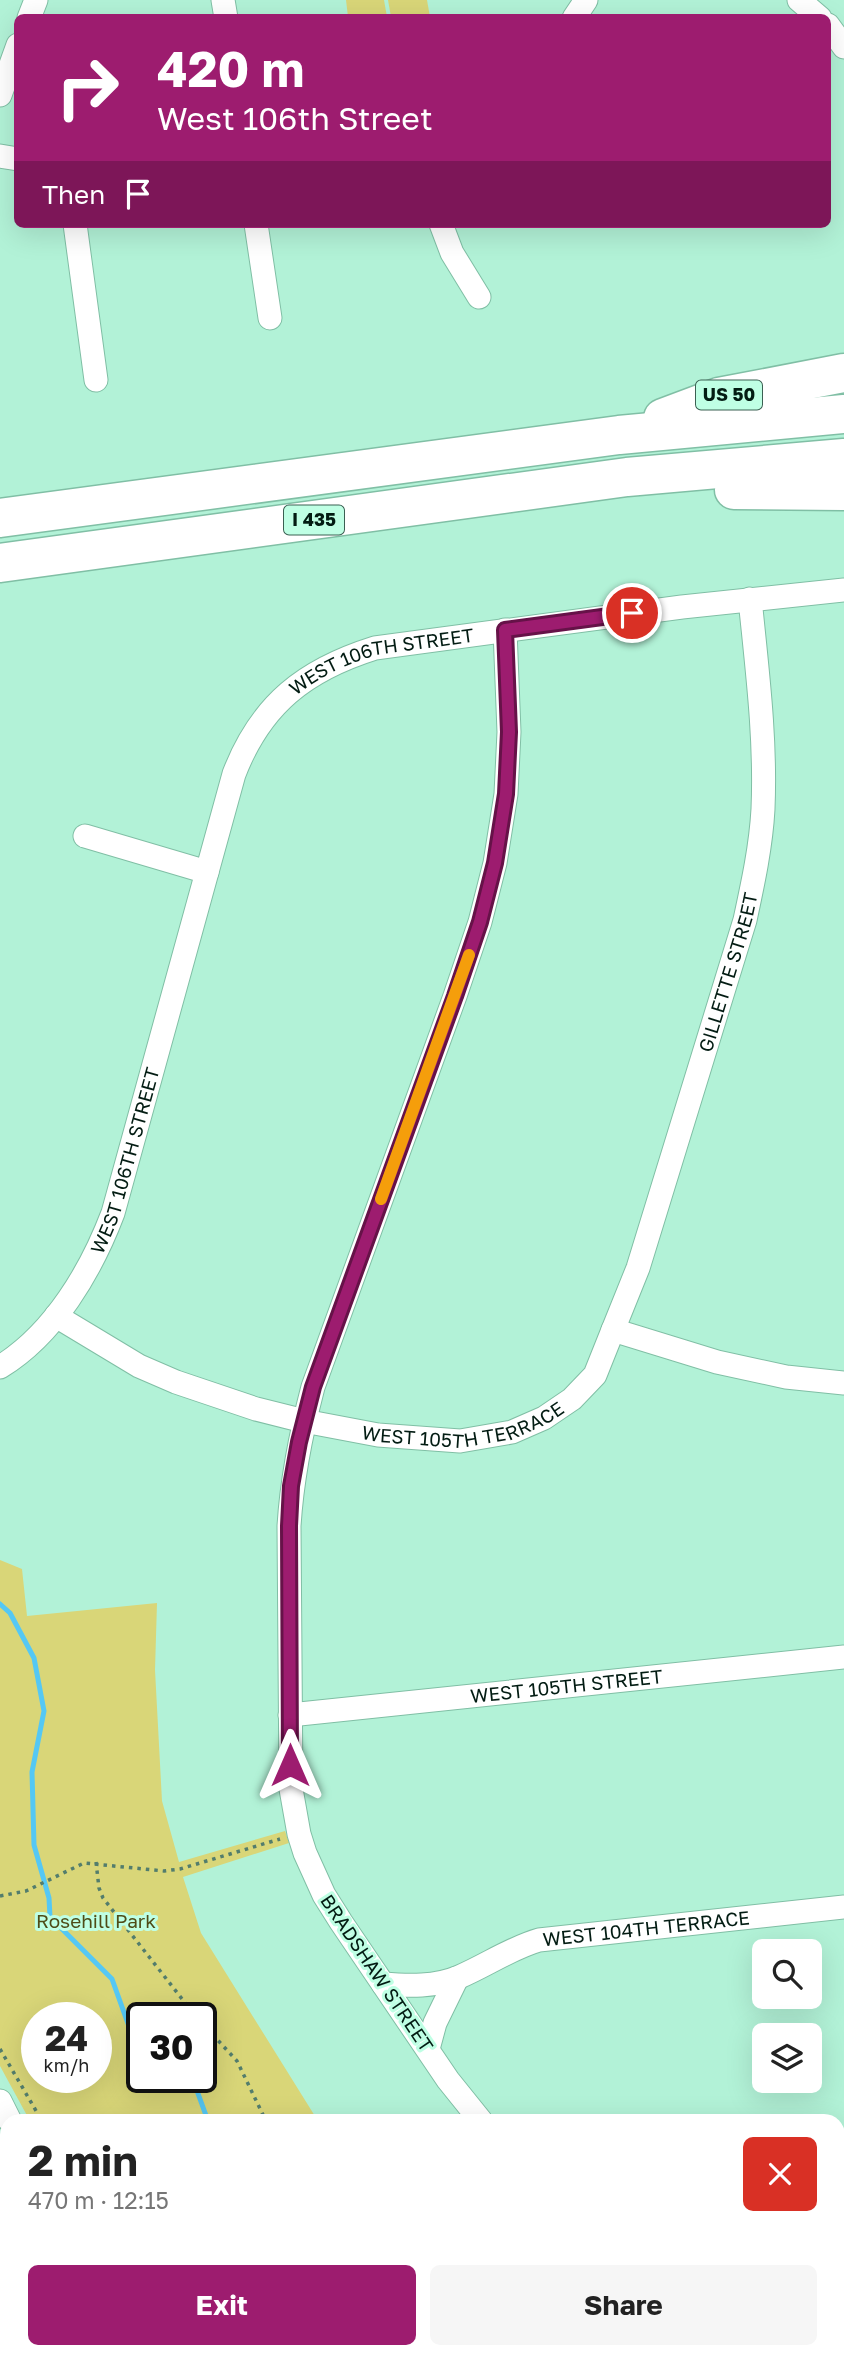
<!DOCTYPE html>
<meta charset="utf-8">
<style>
:root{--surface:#fff;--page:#f6f6f6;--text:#222;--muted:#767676;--accent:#9d1c6f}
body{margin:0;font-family:"Golos Text",sans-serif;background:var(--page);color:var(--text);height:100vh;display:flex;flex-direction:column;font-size:26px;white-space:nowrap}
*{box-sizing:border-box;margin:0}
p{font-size:23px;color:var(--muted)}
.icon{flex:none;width:38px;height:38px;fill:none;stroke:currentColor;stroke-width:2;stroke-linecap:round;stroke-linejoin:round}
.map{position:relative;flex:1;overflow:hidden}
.sheet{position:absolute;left:0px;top:2114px;width:845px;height:245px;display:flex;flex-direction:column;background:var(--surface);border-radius:21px 21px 0 0;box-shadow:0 7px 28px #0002}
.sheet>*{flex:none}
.guide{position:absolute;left:14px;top:14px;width:817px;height:214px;border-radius:10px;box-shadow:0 7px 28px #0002;background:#9d1c6f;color:#fff;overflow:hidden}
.buttons{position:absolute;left:752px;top:1939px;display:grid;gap:14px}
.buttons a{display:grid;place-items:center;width:70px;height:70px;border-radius:10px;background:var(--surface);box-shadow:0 7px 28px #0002;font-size:35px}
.speed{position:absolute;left:21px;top:2002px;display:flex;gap:14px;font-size:35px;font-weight:700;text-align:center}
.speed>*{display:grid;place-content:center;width:91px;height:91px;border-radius:50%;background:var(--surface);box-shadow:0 7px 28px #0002;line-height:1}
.speed small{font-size:18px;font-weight:400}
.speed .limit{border:4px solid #111;border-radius:10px;background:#fff;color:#111}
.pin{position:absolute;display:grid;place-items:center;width:60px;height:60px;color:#fff;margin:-30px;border:4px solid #fff;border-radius:50%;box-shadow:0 2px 7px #0007}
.me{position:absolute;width:77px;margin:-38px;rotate:0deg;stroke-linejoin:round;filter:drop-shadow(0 0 5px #0008)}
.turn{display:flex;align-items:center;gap:24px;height:147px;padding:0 28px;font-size:32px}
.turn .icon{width:91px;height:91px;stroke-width:2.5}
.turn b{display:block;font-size:49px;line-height:60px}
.then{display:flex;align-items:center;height:66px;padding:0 28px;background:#0003;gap:14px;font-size:26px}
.round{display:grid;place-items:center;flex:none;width:74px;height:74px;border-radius:10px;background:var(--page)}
.headline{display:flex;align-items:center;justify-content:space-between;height:119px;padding:0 28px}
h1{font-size:42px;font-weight:700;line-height:52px}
.cta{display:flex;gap:14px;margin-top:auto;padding:14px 28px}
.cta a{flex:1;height:80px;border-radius:10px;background:var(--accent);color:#fff;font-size:28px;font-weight:700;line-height:80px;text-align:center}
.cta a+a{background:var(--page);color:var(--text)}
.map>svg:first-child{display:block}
.green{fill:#d9d678;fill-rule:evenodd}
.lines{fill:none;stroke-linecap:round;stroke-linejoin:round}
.stream{stroke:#55c8f4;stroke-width:5}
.minor-casing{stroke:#80bfa5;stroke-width:25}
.motorway-casing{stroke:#80bfa5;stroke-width:41}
.path{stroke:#537d6c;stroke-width:3.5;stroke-dasharray:3.5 5;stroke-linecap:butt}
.minor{stroke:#fff;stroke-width:23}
.motorway{stroke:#fff;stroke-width:38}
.route-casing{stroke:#661248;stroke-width:18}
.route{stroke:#9d1c6f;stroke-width:12}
.slow{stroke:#f59e0b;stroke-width:12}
.labels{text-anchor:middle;stroke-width:6;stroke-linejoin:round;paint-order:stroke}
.shield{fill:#bfffe4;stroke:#3b6052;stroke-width:2}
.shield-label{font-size:18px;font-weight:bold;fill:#031c13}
.street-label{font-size:19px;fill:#031c13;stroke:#bfffe4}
.park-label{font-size:19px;fill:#4e4c17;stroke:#bfffe4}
</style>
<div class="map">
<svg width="844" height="2359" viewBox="0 0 844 2359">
<rect width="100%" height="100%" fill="#b2f2d7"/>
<g class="green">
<path d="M346 0H384L387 17H348Z"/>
<path d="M388 0H427L430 17H391Z"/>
<path d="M0 1560 22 1569 27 1616 157 1603 155 1670 162 1801 179 1862 285 1831 289 1843 183 1877 201 1933 318 2121H30L0 2066ZM37 2018H96V2077H37ZM142 2018H201V2077H142Z"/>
<path d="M844 2284V2359H242L238 2352H838V2285Z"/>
</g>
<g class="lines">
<g class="stream">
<path d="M0 1604 10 1613 34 1658 44 1711 32 1772 34 1845 49 1898 50 1917 112 1979 131 2032 142 2037"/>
<path d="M192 2077 208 2121"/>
<path d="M305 2352 313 2359"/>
</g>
<defs>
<g id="minor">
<path d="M223 0 226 18"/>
<path d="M799 0 820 18"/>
<path d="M29 18 36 0"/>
<path d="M574 18 586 0"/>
<path d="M828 25 844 47"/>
<path d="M0 95 18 45"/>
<path d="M0 156 18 159"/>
<path d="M75 224 96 380"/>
<path d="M256 224 270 318"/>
<path d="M441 224 452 253 479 297"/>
<path d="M85 836 207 872"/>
<path id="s1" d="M56 1316 139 1366 176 1382 256 1409 304 1421 378 1435 460 1441 512 1432 544 1418 572 1399 595 1375 613 1330 638 1268 745 920C753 883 761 846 763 809 766 738 757 669 750 599"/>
<path d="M613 1330 717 1362 786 1377 844 1383"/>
<path id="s2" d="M0 1367C54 1334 91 1271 113 1213L234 774C261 704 305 670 375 648L682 607 844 590"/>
<path id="s3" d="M290 1715 844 1657"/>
<path id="s4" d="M383 1984C408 1986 436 1987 459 1977 487 1965 511 1948 539 1940L844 1907"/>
<path d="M428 2049 435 2023 457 1978"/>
<path d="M0 2101 10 2121"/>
<path d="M481 2121 448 2080 341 1922 324 1895 305 1853 299 1834 291 1789 289 1526C292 1478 301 1433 313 1387L455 996 480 922 495 863 506 794 509 732 505 630"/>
<path d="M838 2157 844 2156"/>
<path d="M0 2177 7 2174"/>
<path d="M93 2352 94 2359"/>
</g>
<g id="motorway">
<path d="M663 418 719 397 844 373"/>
<path d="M734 490 844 491"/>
<path d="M0 518 619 435 844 414"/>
<path d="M0 563 627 477 844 458"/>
</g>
</defs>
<use href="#minor" class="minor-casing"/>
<use href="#motorway" class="motorway-casing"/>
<g class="path">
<path d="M96 1862 99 1888 103 1898 197 2018"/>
<path d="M0 1896 26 1891 84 1863 164 1871 180 1869 280 1839"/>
<path d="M201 2022 237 2061 266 2121"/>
<path d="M0 2049 42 2121"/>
<path d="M838 2338H844"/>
<path d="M117 2352V2359"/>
<path d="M398 2352 415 2359"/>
<path d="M464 2359 467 2352"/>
<path d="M551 2359 567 2352"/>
</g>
<use href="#minor" class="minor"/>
<use href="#motorway" class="motorway"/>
</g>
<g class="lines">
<defs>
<path id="route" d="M290 1765 289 1526 291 1486 299 1442 313 1387 455 996 480 922 495 863 506 794 509 732 505 630 632 613"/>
</defs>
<use href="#route" class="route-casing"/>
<use href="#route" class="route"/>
<path class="slow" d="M381 1199 469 955"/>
</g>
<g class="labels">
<g class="shield">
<rect x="696" y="380.5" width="66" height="29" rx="5"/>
<rect x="284" y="505.5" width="60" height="29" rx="5"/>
</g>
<g class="shield-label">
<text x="729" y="401">US 50</text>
<text x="314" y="526">I 435</text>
</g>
<g class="street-label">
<text dy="7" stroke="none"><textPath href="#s2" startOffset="849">WEST 106TH STREET</textPath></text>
<text dy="7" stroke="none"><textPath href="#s1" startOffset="1008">GILLETTE STREET</textPath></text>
<text dy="7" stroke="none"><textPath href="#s2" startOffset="248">WEST 106TH STREET</textPath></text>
<text dy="7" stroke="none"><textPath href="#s1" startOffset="434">WEST 105TH TERRACE</textPath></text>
<text dy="7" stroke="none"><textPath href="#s3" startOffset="278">WEST 105TH STREET</textPath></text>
<text dy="7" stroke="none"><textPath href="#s4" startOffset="273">WEST 104TH TERRACE</textPath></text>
<text transform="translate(377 1973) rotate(56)" y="7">BRADSHAW STREET</text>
</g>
<g class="park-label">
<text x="96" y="1928">Rosehill Park</text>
</g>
</g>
</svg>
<div class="buttons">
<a><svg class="icon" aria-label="search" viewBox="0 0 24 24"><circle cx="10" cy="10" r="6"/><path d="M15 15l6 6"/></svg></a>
<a><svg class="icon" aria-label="layers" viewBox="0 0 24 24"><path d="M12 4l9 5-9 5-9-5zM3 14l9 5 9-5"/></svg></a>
</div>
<div class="speed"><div>24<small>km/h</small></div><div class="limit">30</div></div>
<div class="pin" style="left:632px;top:613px;background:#d93025"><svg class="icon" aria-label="arrive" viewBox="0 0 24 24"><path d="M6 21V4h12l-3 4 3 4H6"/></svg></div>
<svg class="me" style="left:290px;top:1765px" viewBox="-20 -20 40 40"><path d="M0-17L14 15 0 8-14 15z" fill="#9d1c6f" stroke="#fff" stroke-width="4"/></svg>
<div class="guide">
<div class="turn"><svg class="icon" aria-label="right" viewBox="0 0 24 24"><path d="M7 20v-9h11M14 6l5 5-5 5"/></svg><div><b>420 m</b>West 106th Street</div></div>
<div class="then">Then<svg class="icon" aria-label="arrive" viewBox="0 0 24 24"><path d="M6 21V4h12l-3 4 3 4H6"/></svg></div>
</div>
<section class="sheet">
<div class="headline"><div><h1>2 min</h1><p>470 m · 12:15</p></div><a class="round" style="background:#d93025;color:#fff"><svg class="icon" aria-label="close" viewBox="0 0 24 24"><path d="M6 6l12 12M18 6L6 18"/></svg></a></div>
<div class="cta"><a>Exit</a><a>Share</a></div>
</section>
</div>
